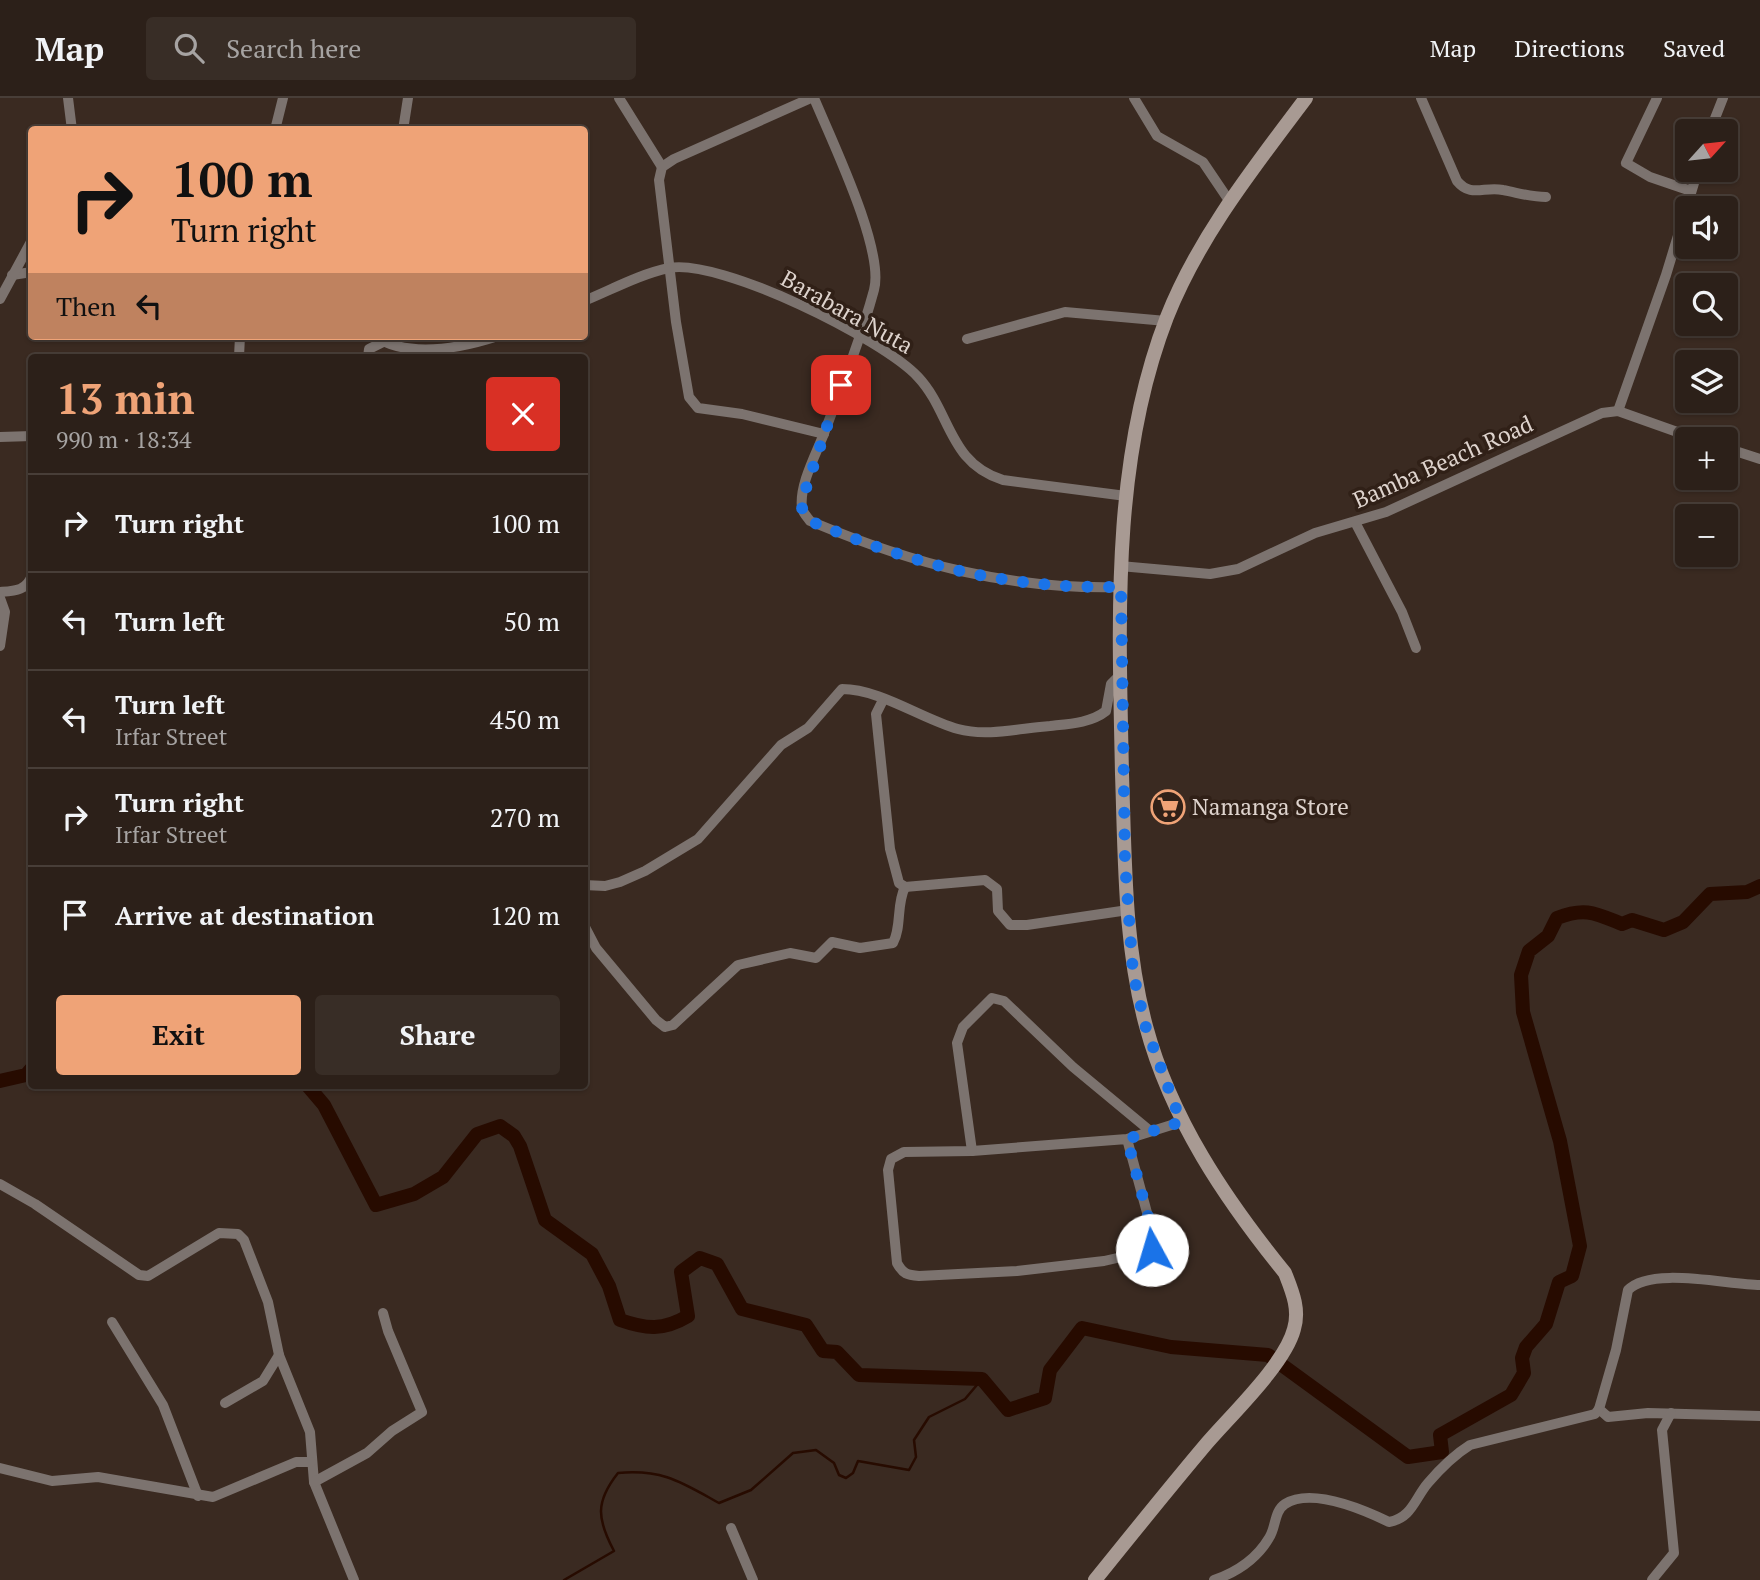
<!DOCTYPE html>
<meta charset="utf-8">
<style>
:root{--surface:#2c2019;--page:#382d26;--text:#f1f3f6;--muted:#a6a3a2;--line:#483e38;--accent:#efa377}
body{margin:0;font-family:"PT Serif",serif;background:var(--page);color:var(--text);height:100vh;display:flex;flex-direction:column;font-size:26px;white-space:nowrap}
*{box-sizing:border-box;margin:0}
p{font-size:23px;color:var(--muted)}
.icon{flex:none;width:38px;height:38px;fill:none;stroke:currentColor;stroke-width:2;stroke-linecap:round;stroke-linejoin:round}
.map{position:relative;flex:1;overflow:hidden}
.details{position:absolute;left:28px;top:256px;width:560px;height:735px;display:flex;flex-direction:column;background:var(--surface);border-radius:7px;box-shadow:0 2px 5px #0004,0 0 0 2px var(--line)}
.details>*{flex:none}
.hud{position:absolute;left:28px;top:28px;width:560px;height:214px;border-radius:7px;box-shadow:0 2px 5px #0004,0 0 0 2px var(--line);background:#efa377;color:#111;overflow:hidden}
.needle{width:46px;rotate:63deg}
.tools{position:absolute;left:1675px;top:21px;display:grid;gap:14px}
.tools a{display:grid;place-items:center;width:63px;height:63px;border-radius:7px;background:var(--surface);box-shadow:0 2px 5px #0004,0 0 0 2px var(--line);font-size:35px}
.pin{position:absolute;display:grid;place-items:center;width:60px;height:60px;color:#fff;margin:-30px;border-radius:14px;box-shadow:0 4px 10px #0006}
.me{position:absolute;width:77px;margin:-38px;rotate:354deg;stroke-linejoin:round;filter:drop-shadow(0 0 5px #0008)}
.turn{display:flex;align-items:center;gap:24px;height:147px;padding:0 28px;font-size:32px}
.turn .icon{width:91px;height:91px;stroke-width:2.5}
.turn b{display:block;font-size:49px;line-height:60px}
.then{display:flex;align-items:center;height:66px;padding:0 28px;background:#0003;gap:14px;font-size:26px}
.round{display:grid;place-items:center;flex:none;width:74px;height:74px;border-radius:7px;background:var(--page)}
.overview{display:flex;align-items:center;justify-content:space-between;height:119px;padding:0 28px}
h1{font-size:42px;font-weight:700;line-height:52px;color:var(--accent)}
.button{display:flex;gap:14px;margin-top:auto;padding:14px 28px}
.button a{flex:1;height:80px;border-radius:7px;background:var(--accent);color:#111;font-size:28px;font-weight:700;line-height:80px;text-align:center}
.button a+a{background:var(--page);color:var(--text)}
ul{padding:0;list-style:none}
li{display:flex;align-items:center;gap:21px;height:98px;padding:0 28px;border-top:2px solid var(--line)}
li div{flex:1}
li b{display:block;font-size:26px}
li em{font-style:normal}
header{display:flex;align-items:center;gap:42px;box-sizing:border-box;height:98px;padding:0 35px;background:var(--surface);border-bottom:2px solid var(--line)}
header strong{font-size:33px}
nav{display:flex;gap:38px;margin-inline-start:auto;font-size:24px}
.search{width:490px;height:63px;background:var(--page);display:flex;align-items:center;gap:18px;box-sizing:border-box;padding:0 24px;border-radius:7px;color:var(--muted);font-size:26px}
.map>svg:first-child{display:block}
.lines{fill:none;stroke-linecap:round;stroke-linejoin:round}
.stream{stroke:#270b00;stroke-width:2.5}
.river{stroke:#270b00;stroke-width:14}
.minor{stroke:#7c736f;stroke-width:10}
.secondary{stroke:#a89a93;stroke-width:14}
.route{stroke:#1a73e8;stroke-width:12;stroke-dasharray:0 21.6}
.labels{text-anchor:middle;stroke-width:7;stroke-linejoin:round;paint-order:stroke}
.street-label{font-size:23px;fill:#ded3cd;stroke:#302017}
.poi-label{font-size:23px;fill:#ded3cd;stroke:#302017;text-anchor:start}
</style>
<header>
<strong>Map</strong>
<div class="search"><svg class="icon" aria-label="search" viewBox="0 0 24 24"><circle cx="10" cy="10" r="6"/><path d="M15 15l6 6"/></svg>Search here</div>
<nav><a>Map</a><a>Directions</a><a>Saved</a></nav>
</header>
<div class="map">
<svg width="1760" height="1482" viewBox="0 0 1760 1482">
<rect width="100%" height="100%" fill="#3a2a21"/>
<g class="lines">
<path class="stream" d="M564 1482 614 1453C597 1421 595 1404 618 1375 663 1371 681 1384 719 1405L751 1392 793 1355 816 1352 834 1365 839 1377 846 1380 853 1375 858 1363 909 1372 916 1359 914 1342 929 1319 965 1301 982 1281"/>
<g class="river">
<path d="M0 983 26 977 32 970"/>
<path d="M307 987 324 1007 376 1107 414 1096 443 1079 477 1036 500 1028 514 1038 520 1048 545 1122 592 1156 609 1188 620 1222C646 1231 663 1233 688 1218L681 1174 700 1160 717 1166 742 1211 806 1227 823 1253 837 1254 859 1277 982 1281 1008 1312 1045 1300 1050 1272 1082 1230 1171 1249 1268 1257 1408 1359 1442 1354 1440 1337 1511 1297 1524 1275 1522 1260 1526 1249 1546 1226 1559 1184 1572 1178 1580 1148 1560 1043 1523 914 1521 877 1529 853 1548 838 1557 820C1585 809 1595 815 1622 826L1632 822 1664 832 1683 824 1710 796 1747 794 1760 788"/>
</g>
<g class="minor">
<path d="M68 0 72 32"/>
<path d="M619 0 662 69"/>
<path d="M811 0 674 61 662 69 659 82 676 224 689 299 698 310 742 316 824 336"/>
<path d="M814 0C831 41 885 152 874 192 861 240 841 291 823 338 815 358 799 388 802 410 803 415 807 419 810 423 913 466 1009 492 1121 489"/>
<path d="M1134 0 1157 38 1203 64 1230 104"/>
<path d="M1421 0 1457 83C1471 100 1484 88 1503 92 1519 95 1530 99 1546 99"/>
<path d="M1657 0 1626 65 1650 79 1691 93"/>
<path d="M275 32 283 0"/>
<path d="M403 32 408 0"/>
<path d="M1710 33 1723 0"/>
<path d="M12 177 32 174"/>
<path d="M0 201 32 142"/>
<path d="M584 203C611 192 640 176 669 170 720 160 883 241 918 279 951 314 948 365 1003 382L1126 398"/>
<path d="M374 238C409 261 461 250 498 238"/>
<path d="M967 241 1065 214 1166 223"/>
<path d="M239 259 240 238"/>
<path d="M368 259 369 251 383 244"/>
<path d="M1618 313 1666 177 1698 72"/>
<path d="M0 339 32 338"/>
<path d="M1726 350 1760 361"/>
<path d="M1355 424 1402 514 1416 550"/>
<path d="M1120 468 1210 476 1238 471 1315 435 1386 414 1602 315 1618 313 1697 341"/>
<path d="M0 494C14 493 27 493 32 477"/>
<path d="M0 500 5 514 0 548"/>
<path d="M883 602 876 616 890 751 899 785 905 789 985 782 997 791 998 813 1010 827H1027L1128 812"/>
<path d="M584 787 605 788 620 784 645 773 698 741 781 647 808 630 842 591C880 591 922 621 958 631 987 639 1021 630 1050 628 1068 626 1091 625 1106 613L1111 586 1120 577"/>
<path d="M584 827 596 850 656 922 665 929 673 927 738 867 790 855 816 860 832 844 860 850 893 845C902 828 896 807 905 789"/>
<path d="M1127 1041 1152 1133 1155 1146 1152 1152 1104 1163 1017 1173 919 1178C907 1177 903 1176 897 1165L888 1072 891 1061 904 1054 972 1053 1127 1041 1181 1024"/>
<path d="M972 1053 957 945 963 929 992 900 1004 903 1073 969 1149 1032"/>
<path d="M0 1086 35 1106 139 1177 148 1178 219 1135 238 1136 244 1142 268 1204 279 1257 310 1334 314 1384 354 1482"/>
<path d="M1760 1187C1728 1187 1651 1168 1628 1192L1616 1252 1599 1311 1608 1319 1648 1315 1760 1318"/>
<path d="M112 1224 163 1307 198 1398"/>
<path d="M225 1305 263 1283 279 1257"/>
<path d="M0 1370 52 1383 98 1379 213 1399 296 1364H311"/>
<path d="M314 1384 367 1355 392 1333 422 1314 388 1233 383 1215"/>
<path d="M731 1430 753 1482"/>
<path d="M1214 1482C1237 1474 1256 1462 1269 1440 1276 1430 1274 1413 1285 1406 1312 1389 1364 1412 1389 1424 1412 1420 1415 1400 1428 1385 1440 1371 1454 1357 1470 1347L1595 1316 1599 1311"/>
<path d="M1652 1482 1674 1455 1662 1332 1671 1315"/>
</g>
<path class="secondary" d="M1095 1482C1132 1436 1169 1390 1207 1345 1231 1317 1285 1266 1294 1231 1300 1211 1292 1193 1285 1175 1225 1101 1171 1021 1146 928 1124 847 1125 760 1122 676 1119 524 1111 363 1167 219 1199 138 1255 68 1306 0"/>
</g>
<g class="lines">
<path class="route" d="M841 287 803 399 802 412 810 423C915 467 1006 491 1121 489L1125 765 1133 875 1146 930 1181 1024 1127 1041 1152 1133 1155 1146 1152 1152"/>
</g>
<defs>
<symbol id="supermarket-ring" viewBox="-11 -11 22 22"><circle r="9.5" fill="#302017" stroke="#efa377" stroke-width="1.5"/><path d="M-6-5.5h2.5l.6 2H6L4.5 2H-2.5L-4.4-4H-6ZM-1.5 3.2a1.3 1.3 0 1 0 .1 0ZM3 3.2a1.3 1.3 0 1 0 .1 0Z" fill="#efa377"/></symbol>
</defs>
<g fill-rule="evenodd">
<use href="#supermarket-ring" x="1149" y="690" width="38" height="38"/>
</g>
<g class="labels">
<g class="street-label">
<text transform="translate(847 214) rotate(29)" y="8">Barabara Nuta</text>
<text transform="translate(1443 364) rotate(-24)" y="8">Bamba Beach Road</text>
</g>
<g class="poi-label">
<text x="1192" y="717">Namanga Store</text>
</g>
</g>
</svg>
<div class="tools">
<a><svg class="needle" viewBox="-14 -14 28 28"><path d="M0-13l5 13h-10z" fill="#e53935"/><path d="M0 13l5-13h-10z" fill="#a6a3a2"/></svg></a>
<a><svg class="icon" aria-label="sound" viewBox="0 0 24 24"><path d="M4 9h4l5-4v14l-5-4H4zM17 9q2 3 0 6"/></svg></a>
<a><svg class="icon" aria-label="search" viewBox="0 0 24 24"><circle cx="10" cy="10" r="6"/><path d="M15 15l6 6"/></svg></a>
<a><svg class="icon" aria-label="layers" viewBox="0 0 24 24"><path d="M12 4l9 5-9 5-9-5zM3 14l9 5 9-5"/></svg></a>
<a>+</a>
<a>−</a>
</div>
<div class="pin" style="left:841px;top:287px;background:#d93025"><svg class="icon" aria-label="arrive" viewBox="0 0 24 24"><path d="M6 21V4h12l-3 4 3 4H6"/></svg></div>
<svg class="me" style="left:1152px;top:1152px" viewBox="-20 -20 40 40"><circle r="19" fill="#fff"/><path d="M0-13L10 11 0 6-10 11z" fill="#1a73e8"/></svg>
<div class="hud">
<div class="turn"><svg class="icon" aria-label="right" viewBox="0 0 24 24"><path d="M7 20v-9h11M14 6l5 5-5 5"/></svg><div><b>100 m</b>Turn right</div></div>
<div class="then">Then<svg class="icon" aria-label="left" viewBox="0 0 24 24"><path d="M17 20v-9H6M10 6l-5 5 5 5"/></svg></div>
</div>
<section class="details">
<div class="overview"><div><h1>13 min</h1><p>990 m · 18:34</p></div><a class="round" style="background:#d93025;color:#fff"><svg class="icon" aria-label="close" viewBox="0 0 24 24"><path d="M6 6l12 12M18 6L6 18"/></svg></a></div>
<ul>
<li><svg class="icon" aria-label="right" viewBox="0 0 24 24"><path d="M7 20v-9h11M14 6l5 5-5 5"/></svg><div><b>Turn right</b></div><em>100 m</em></li>
<li><svg class="icon" aria-label="left" viewBox="0 0 24 24"><path d="M17 20v-9H6M10 6l-5 5 5 5"/></svg><div><b>Turn left</b></div><em>50 m</em></li>
<li><svg class="icon" aria-label="left" viewBox="0 0 24 24"><path d="M17 20v-9H6M10 6l-5 5 5 5"/></svg><div><b>Turn left</b><p>Irfar Street</p></div><em>450 m</em></li>
<li><svg class="icon" aria-label="right" viewBox="0 0 24 24"><path d="M7 20v-9h11M14 6l5 5-5 5"/></svg><div><b>Turn right</b><p>Irfar Street</p></div><em>270 m</em></li>
<li><svg class="icon" aria-label="arrive" viewBox="0 0 24 24"><path d="M6 21V4h12l-3 4 3 4H6"/></svg><div><b>Arrive at destination</b></div><em>120 m</em></li>
</ul>
<div class="button"><a>Exit</a><a>Share</a></div>
</section>
</div>
